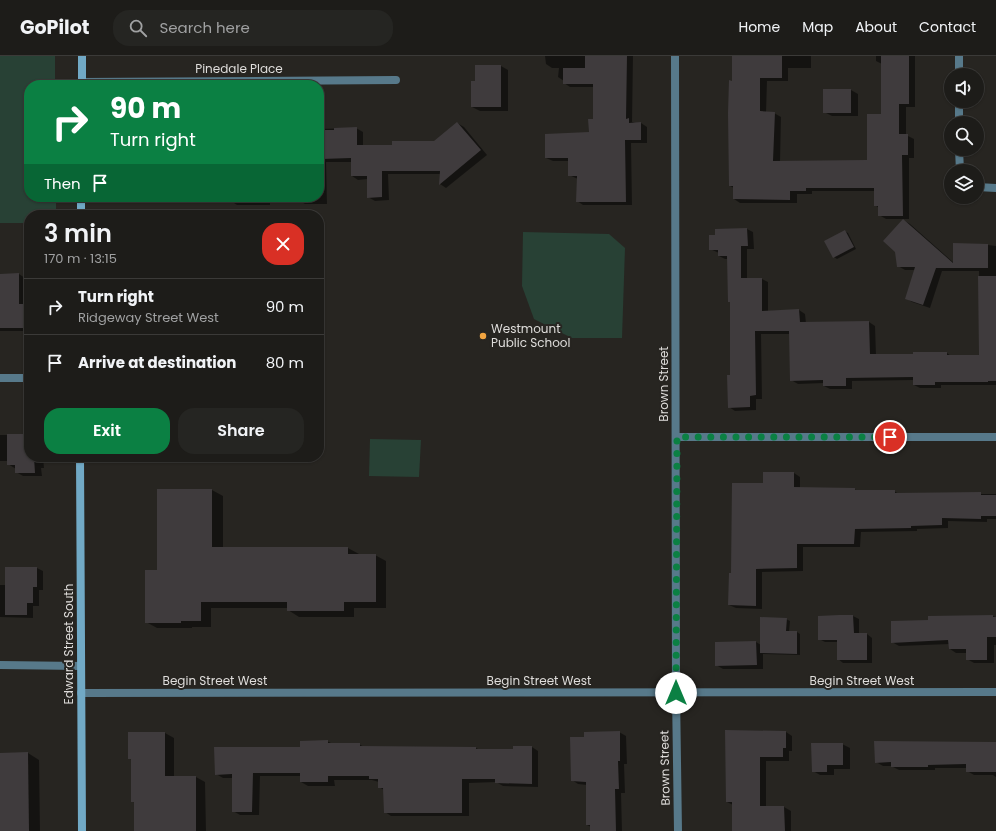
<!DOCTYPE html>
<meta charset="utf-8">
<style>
:root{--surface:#1d1c19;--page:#252522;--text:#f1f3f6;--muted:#a0a1a2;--line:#3b3a38;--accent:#0b8043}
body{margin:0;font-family:Poppins,sans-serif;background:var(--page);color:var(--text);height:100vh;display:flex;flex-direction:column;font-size:15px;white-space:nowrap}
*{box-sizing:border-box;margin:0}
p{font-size:13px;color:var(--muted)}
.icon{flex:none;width:22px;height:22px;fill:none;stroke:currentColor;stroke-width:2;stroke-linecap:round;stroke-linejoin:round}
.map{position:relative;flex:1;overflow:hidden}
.sheet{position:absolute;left:24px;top:154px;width:300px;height:252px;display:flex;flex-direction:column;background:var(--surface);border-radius:16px;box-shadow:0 1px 3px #0004,0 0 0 1px var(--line)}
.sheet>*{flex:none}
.hud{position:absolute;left:24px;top:24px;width:300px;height:122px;border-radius:16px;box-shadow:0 1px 3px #0004,0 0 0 1px var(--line);background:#0b8043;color:#fff;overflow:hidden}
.controls{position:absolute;left:944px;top:12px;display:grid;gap:8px}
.controls a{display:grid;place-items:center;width:40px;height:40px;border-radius:50%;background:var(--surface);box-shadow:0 1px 3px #0004,0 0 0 1px var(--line);font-size:20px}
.pin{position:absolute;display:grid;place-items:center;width:34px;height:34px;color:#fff;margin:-17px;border:2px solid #fff;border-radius:50%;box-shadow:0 1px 4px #0007}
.me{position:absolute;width:44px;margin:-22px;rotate:0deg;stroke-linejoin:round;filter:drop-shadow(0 0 3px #0008)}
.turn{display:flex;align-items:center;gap:14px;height:84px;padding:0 20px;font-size:18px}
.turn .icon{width:52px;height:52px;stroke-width:2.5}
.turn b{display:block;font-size:28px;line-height:34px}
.then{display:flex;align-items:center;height:38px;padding:0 20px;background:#0003;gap:8px;font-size:15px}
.round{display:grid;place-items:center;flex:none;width:42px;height:42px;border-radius:16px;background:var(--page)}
.headline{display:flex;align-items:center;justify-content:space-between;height:68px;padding:0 20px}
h1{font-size:24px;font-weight:600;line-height:30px}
.button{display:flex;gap:8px;margin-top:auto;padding:8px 20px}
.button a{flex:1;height:46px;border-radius:16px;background:var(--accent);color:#fff;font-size:16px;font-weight:600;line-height:46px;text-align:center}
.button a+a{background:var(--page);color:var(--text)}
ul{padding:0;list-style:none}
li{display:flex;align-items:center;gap:12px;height:56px;padding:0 20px;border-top:1px solid var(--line)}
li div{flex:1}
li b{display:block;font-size:15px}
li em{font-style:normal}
header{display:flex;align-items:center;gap:24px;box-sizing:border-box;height:56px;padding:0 20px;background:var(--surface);border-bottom:1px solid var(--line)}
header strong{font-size:19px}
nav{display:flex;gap:22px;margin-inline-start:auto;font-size:14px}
.search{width:280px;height:36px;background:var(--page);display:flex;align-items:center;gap:10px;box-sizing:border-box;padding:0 14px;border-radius:16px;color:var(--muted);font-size:15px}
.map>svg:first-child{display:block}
.green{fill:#284135}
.shadow{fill:#0007}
.building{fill:#3f3b3d}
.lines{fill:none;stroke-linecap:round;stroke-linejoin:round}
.street{stroke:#57798a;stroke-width:8}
.secondary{stroke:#71a9c5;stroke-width:8}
.route{stroke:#0b8043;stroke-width:7;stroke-dasharray:0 12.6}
.poi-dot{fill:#f2a541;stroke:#272521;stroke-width:1.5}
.labels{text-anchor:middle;stroke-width:4;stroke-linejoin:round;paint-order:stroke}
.street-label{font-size:12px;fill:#dfdddb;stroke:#272521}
.poi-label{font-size:12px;fill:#dfdddb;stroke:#272521;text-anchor:start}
</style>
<header>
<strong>GoPilot</strong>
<div class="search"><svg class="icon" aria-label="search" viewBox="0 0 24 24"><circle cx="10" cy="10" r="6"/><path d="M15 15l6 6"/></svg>Search here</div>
<nav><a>Home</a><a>Map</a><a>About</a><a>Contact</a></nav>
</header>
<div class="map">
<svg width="996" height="775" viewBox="0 0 996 775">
<rect width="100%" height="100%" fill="#272521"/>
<g class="green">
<path d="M0 0H55V29H29V141H56V159H29V167H0Z"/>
<path d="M523 176 609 178 625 192 622 282H572L534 263 522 230Z"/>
<path d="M370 383 421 384 419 421 369 420Z"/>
</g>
<g class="shadow">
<path d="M545 0H633L632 66 636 67H641L647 71V87H631L632 149H583L577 145 578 123 569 119V105H553L546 102 590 77 594 64V31H570L564 27V25L558 21 559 12H552L546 8Z"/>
<path d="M733 0H811V12H788V25H767L766 57H774L781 61 780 106 868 105 882 59V8L876 5V0H915V51H906V79L914 83V102H909V163H886L879 159V152L875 149V135H812V138H797V147H740L734 143V132L730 130Z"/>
<path d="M476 10H501L508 14V55H480L472 51 476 26Z"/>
<path d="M851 34 858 38V60H832L824 56Z"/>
<path d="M457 67 464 71 487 99 446 132 440 128 441 118H388L389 144 375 145 368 141V123L358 124 352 120V106H326L327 148H305L298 144V141H319V73L356 72 363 76V90H393L434 86Z"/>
<path d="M127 141H143V142H129Z"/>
<path d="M231 141H270V149H237L231 145Z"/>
<path d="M903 164 910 168 954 207 988 189 996 190V329H941V332H920L914 329V324L852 325V333H830L824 330V327L798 328 791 324 790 278H761L762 343H756V354L735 355 729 351 731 320V246L728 203H725L719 200V197L710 193 716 180 747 173 753 176 754 193H747V223H762L768 226V255L799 254 805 258 806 267 869 266 875 270 876 299H914L947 297 951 300H980L979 215H942L930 252 912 246 906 242 915 214H905L898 210Z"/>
<path d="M844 175 848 177 856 193 837 203 834 201Z"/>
<path d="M19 218 25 222V249L29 250V275H0V219Z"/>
<path d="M0 379H29V401H43L44 412H41L42 420H23L16 416V413L8 408V405H0Z"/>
<path d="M794 417 800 421V432L854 433 858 435H894L899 438H996V463H987V466L948 465V472L917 473V475L861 476 860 491H803V515L762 516V553L736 552 729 549 732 518 764 428Z"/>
<path d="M158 434H212L223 440V492H348L359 498 375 499 386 505V552H354V561H299L288 554V552H211V571H192V572H157L146 566 158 515Z"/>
<path d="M37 512 43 515V534H39V550H33V562L0 561V529H6Z"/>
<path d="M853 560 859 563V578H867L872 582V607H843L838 603V586H825L819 583V561Z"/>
<path d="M993 560 996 561V589H994V607H974L967 603V597H956L950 593V588L899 590 892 586 929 565Z"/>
<path d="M786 563 790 565 789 576H797L800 578V599L763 598V613H723L716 609 756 586 761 589Z"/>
<path d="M726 675 786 676 792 680V695H789V705H766V751H784L791 755V775H733V749L727 746Z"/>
<path d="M619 676 626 680 627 708H624L625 737H621L622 775H591V771L587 769V729L578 728 572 724 585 682Z"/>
<path d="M165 677 174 682V721H196L205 726 206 775H135V747L132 745V704L129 702Z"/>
<path d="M327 685 333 688H359L364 691 476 692 480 694H514L532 691 538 695V731L503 730 496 726 469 727V760H391L385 756 384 734 379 731V726L372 724H334L335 730H308L301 726V720H260L259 759H240L233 755V722H223L216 718 301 692Z"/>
<path d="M996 687V721L993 719H974L967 715V712H935V714H899L891 710H883L876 706Z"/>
<path d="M842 688 850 692V713H834V719H820L813 715Z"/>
<path d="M28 697 39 704 40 775H0V698Z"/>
</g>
<g class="building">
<path d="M585 0H627L626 63 629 62V67L641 66V84H625L626 146H576L577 120H568V102H545V78L589 76 588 63H593V28H563V12H585Z"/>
<path d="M732 0H782V22H760V55L775 56 773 105 867 104V58H881V0H909V48H899V78H908V99H902L903 160H878V150H874V132H806V135H790V144L733 143V130H729L728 57 729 24 732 25Z"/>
<path d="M475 9H501V51H471V25H475Z"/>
<rect x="823" y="33" width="28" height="24"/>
<path d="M457 66 481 94 439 129 440 115H382V141L367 142V120H351V102L322 103V74H334V72L357 71V89H392V85H434Z"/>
<path d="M903 163 953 207V187L988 188V212H936L923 249 905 243 915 211H897L895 196 883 185Z"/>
<path d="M747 172 748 190H741V222H762V255L799 253 800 266 869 265 870 298H913V296H947V299H979L978 220H996V325H988V326H935V329H913V321L846 322V330H823V324L790 325 789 275H755L756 339 750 340V351L728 352 727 319H730V246H728L727 200H718V194H709V179H715V173Z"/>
<path d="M845 174 854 191 833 202 824 185Z"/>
<path d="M19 217V248H27V272H0V218Z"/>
<path d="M7 378H29V401H34L35 417H15V409H7Z"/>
<path d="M763 416H794V431L855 432V434H895V437L981 436V439H996V460H981V463L942 462V469L911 470V472L855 473 854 488H797V512L756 513V550L728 549 729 517H731L732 427H763Z"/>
<path d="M157 433H212V491H348V498H376V546H344V555H287V546H201V565H181V567H145V514H157Z"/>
<path d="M5 511H37V531H33V547H27V559H5Z"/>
<path d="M839 559H853L854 577H867V604H837V584H818V560Z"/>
<path d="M993 559V561H996V581H987V604H966V593H949L948 584 891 587V565L928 564V560Z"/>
<path d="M760 561 787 562 786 575H797V598L760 597Z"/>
<path d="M756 585 757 609 715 610V586Z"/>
<path d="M725 674 786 675V692H783V701H760V750H784L785 775H732V746H726Z"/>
<path d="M620 675V705H618L619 733H615L616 775H590V769H586V726L571 725 570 681H584V676Z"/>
<path d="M128 676H165V720H196V775H134V746H131V703H128Z"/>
<path d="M328 684V687H360V690L476 691V693H513V690H532V728L495 727V723H462V757H384L383 732H378V723H369V720H328V726H300V717H253L252 756H232V718L215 719 214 691H300V685Z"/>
<path d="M874 685 996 686V716H966V708L928 709V711H891V706L875 707Z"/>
<path d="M811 687H843V709H827V716H812Z"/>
<path d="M28 696 29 775H0V697Z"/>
</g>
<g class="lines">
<g class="street">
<path d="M675 0 676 637 678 775"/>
<path d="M959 19V0"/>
<path d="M82 26 396 24"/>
<path d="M959 45V67"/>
<path d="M959 93 960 115"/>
<path d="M977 131 996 132"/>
<path d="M0 322H29"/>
<path d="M677 381H996"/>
<path d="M0 609 81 610"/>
<path d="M81 637 996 636"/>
</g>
<g class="secondary">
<path d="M82 0V29"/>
<path d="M81 159V141"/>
<path d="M80 401 82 775"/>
</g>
</g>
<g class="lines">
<path class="route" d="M676 637 677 381H890"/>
</g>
<circle class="poi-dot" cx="483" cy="280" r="4"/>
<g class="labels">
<g class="street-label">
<text x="239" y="17">Pinedale Place</text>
<text transform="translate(664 328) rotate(-90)" y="4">Brown Street</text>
<text transform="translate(69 588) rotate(-90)" y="4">Edward Street South</text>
<text x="215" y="629">Begin Street West</text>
<text x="539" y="629">Begin Street West</text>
<text x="862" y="629">Begin Street West</text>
<text transform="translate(665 712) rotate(-91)" y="4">Brown Street</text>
</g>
<g class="poi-label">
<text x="491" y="277">Westmount<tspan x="491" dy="14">Public School</tspan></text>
</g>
</g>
</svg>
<div class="controls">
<a><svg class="icon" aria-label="sound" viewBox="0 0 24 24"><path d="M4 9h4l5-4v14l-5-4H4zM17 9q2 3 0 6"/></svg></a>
<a><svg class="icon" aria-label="search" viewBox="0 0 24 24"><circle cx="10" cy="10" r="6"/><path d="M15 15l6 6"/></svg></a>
<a><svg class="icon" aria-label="layers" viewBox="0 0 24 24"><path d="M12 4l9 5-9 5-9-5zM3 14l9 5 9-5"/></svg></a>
</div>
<div class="pin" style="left:890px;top:381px;background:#d93025"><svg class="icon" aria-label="arrive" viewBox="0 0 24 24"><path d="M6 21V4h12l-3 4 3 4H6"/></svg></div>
<svg class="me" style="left:676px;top:637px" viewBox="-20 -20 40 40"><circle r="19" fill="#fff"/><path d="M0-13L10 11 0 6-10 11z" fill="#0b8043"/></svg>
<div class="hud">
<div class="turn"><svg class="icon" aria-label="right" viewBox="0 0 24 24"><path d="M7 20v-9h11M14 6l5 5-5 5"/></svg><div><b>90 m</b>Turn right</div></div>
<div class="then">Then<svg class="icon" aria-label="arrive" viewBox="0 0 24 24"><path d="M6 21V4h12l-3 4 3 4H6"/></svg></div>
</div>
<section class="sheet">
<div class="headline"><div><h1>3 min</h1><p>170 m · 13:15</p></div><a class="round" style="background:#d93025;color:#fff"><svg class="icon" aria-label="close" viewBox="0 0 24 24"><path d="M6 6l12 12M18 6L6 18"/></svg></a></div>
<ul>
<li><svg class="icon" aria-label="right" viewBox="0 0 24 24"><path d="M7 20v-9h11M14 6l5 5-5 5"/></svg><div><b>Turn right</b><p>Ridgeway Street West</p></div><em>90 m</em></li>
<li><svg class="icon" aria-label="arrive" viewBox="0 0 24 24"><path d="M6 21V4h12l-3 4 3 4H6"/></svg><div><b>Arrive at destination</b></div><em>80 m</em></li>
</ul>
<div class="button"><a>Exit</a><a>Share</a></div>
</section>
</div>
